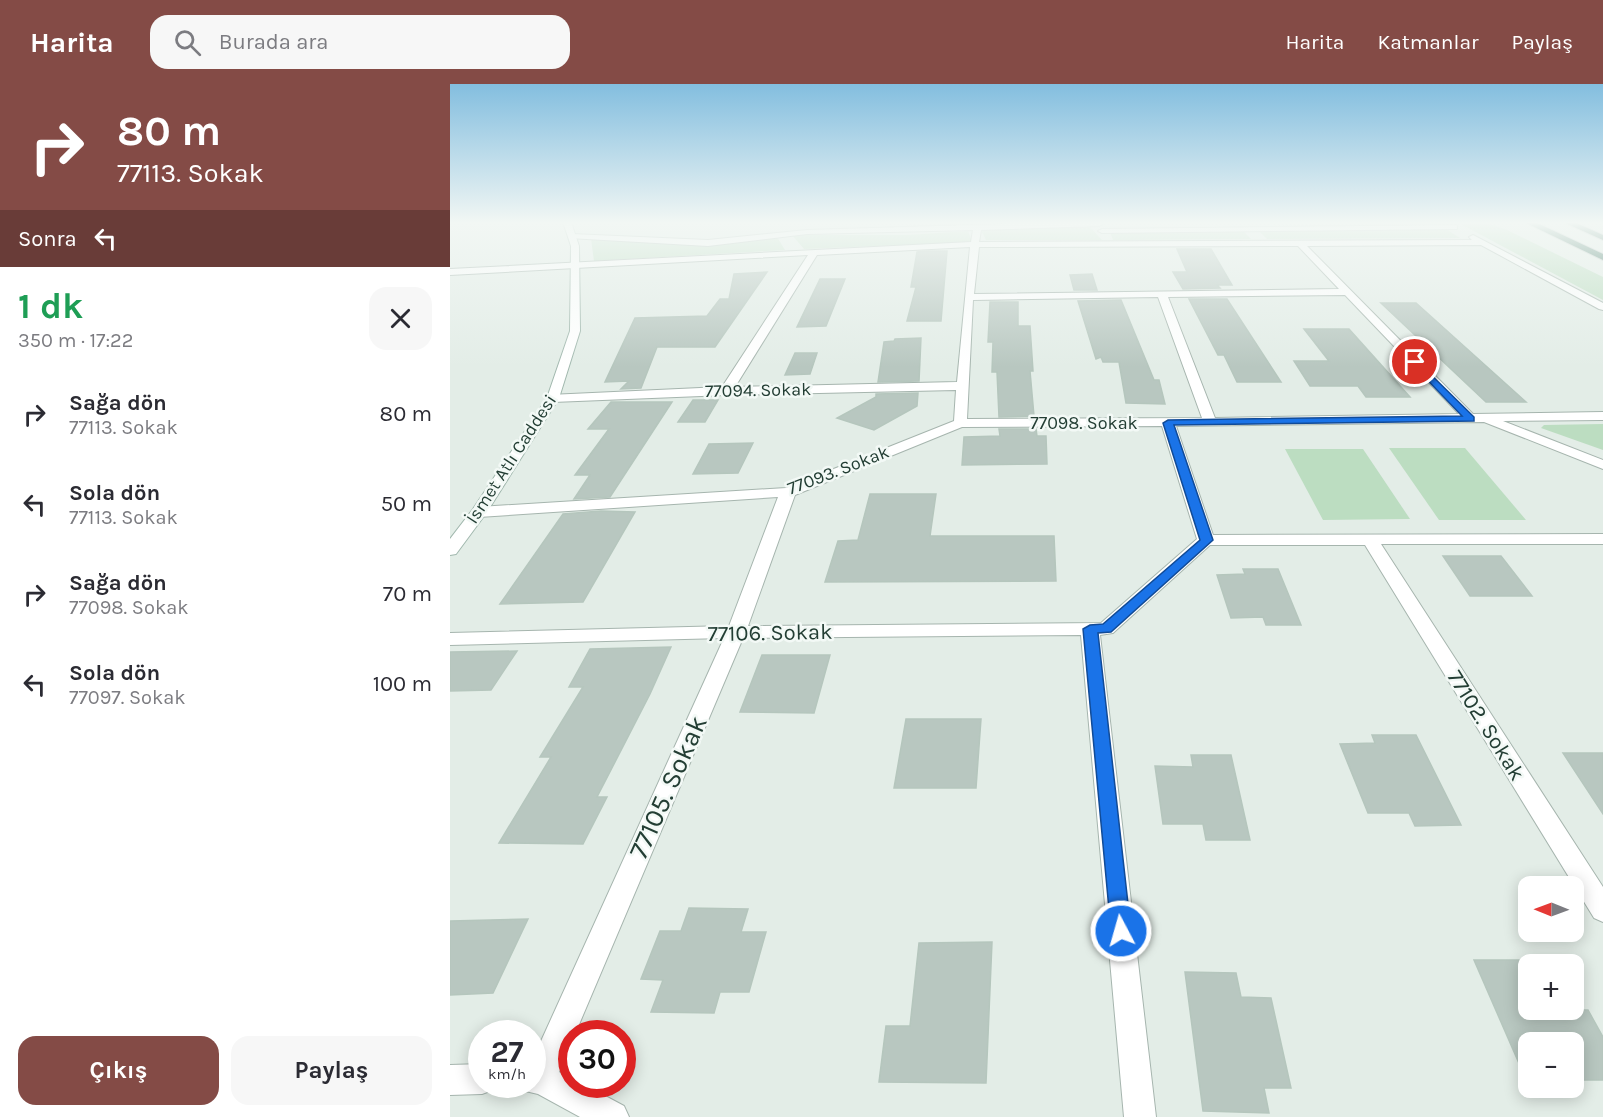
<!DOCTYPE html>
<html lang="tr">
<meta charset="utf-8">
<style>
:root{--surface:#fff;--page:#f7f7f7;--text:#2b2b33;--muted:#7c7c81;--accent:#844b46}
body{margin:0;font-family:Karla,sans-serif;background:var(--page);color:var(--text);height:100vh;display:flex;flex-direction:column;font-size:22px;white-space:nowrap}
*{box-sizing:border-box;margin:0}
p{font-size:20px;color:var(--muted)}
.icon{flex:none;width:33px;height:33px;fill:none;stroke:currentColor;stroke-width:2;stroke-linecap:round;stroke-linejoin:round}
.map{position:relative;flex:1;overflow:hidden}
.sheet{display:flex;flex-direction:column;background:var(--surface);width:450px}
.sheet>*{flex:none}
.top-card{background:#844b46;color:#fff;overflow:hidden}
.needle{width:39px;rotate:271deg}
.buttons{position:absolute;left:1068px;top:792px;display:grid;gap:12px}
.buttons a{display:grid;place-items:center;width:66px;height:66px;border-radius:12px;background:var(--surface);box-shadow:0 3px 15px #0003;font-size:30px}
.speed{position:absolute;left:18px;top:936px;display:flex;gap:12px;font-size:30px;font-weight:700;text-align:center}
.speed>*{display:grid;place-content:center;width:78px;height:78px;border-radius:50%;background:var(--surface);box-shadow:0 3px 15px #0003;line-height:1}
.speed small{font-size:15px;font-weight:400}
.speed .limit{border:9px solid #d22;background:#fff;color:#111}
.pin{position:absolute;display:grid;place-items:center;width:51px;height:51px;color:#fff;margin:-26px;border:3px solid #fff;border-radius:50%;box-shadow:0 2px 6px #0007}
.me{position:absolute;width:66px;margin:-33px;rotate:354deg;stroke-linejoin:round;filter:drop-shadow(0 0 4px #0008)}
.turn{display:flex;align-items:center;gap:21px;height:126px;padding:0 18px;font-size:27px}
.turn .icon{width:78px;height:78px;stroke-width:2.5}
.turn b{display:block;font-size:42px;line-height:51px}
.then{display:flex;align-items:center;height:57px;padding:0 18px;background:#0003;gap:12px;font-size:22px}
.round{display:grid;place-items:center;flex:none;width:63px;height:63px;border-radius:18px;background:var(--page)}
.head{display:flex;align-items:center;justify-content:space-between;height:102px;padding:0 18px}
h1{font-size:36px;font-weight:700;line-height:45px;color:#1e9e55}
.button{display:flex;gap:12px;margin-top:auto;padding:12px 18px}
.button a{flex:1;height:69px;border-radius:18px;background:var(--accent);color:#fff;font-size:24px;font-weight:700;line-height:69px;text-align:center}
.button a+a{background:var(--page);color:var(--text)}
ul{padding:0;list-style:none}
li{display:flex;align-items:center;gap:18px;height:90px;padding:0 18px}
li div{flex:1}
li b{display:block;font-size:22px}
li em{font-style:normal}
header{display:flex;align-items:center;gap:36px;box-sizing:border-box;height:84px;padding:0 30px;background:var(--accent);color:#fff}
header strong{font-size:28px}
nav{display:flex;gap:33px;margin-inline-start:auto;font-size:21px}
.search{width:420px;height:54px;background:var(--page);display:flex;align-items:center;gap:15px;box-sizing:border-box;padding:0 21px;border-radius:18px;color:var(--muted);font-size:22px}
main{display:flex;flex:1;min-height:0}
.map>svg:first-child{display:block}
.green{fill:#bcddc1}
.building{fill:#b8c7c0;stroke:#b5c6bd;stroke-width:1.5}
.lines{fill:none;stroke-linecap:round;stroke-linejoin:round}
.street-casing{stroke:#a6b5ae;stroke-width:2}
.secondary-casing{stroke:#a1b8ae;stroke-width:2}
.highway-casing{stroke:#c1c9c6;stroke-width:2}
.street{fill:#fff;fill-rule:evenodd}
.secondary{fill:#fff;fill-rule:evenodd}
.highway{fill:#2f6a57;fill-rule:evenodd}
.route{fill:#1a73e8;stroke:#114b97;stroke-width:1.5}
.labels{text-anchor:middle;stroke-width:5;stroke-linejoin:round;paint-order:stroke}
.far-street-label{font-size:18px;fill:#233e34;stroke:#f3f9f6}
.street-label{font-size:22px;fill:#233e34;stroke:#f3f9f6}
.near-street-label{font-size:27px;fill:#233e34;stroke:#f3f9f6}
</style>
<header>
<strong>Harita</strong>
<div class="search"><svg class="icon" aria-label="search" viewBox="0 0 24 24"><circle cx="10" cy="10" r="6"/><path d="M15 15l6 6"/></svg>Burada ara</div>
<nav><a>Harita</a><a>Katmanlar</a><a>Paylaş</a></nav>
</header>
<main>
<section class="sheet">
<div class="top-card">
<div class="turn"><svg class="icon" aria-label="right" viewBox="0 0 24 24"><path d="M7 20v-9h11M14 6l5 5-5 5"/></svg><div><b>80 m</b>77113. Sokak</div></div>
<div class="then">Sonra<svg class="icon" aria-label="left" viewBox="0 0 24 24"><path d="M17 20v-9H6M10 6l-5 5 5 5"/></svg></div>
</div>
<div class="head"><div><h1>1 dk</h1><p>350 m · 17:22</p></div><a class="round"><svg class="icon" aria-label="close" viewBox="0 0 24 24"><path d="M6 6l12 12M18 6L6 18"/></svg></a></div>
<ul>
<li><svg class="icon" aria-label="right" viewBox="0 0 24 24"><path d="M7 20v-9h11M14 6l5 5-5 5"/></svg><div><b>Sağa dön</b><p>77113. Sokak</p></div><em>80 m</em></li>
<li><svg class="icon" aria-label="left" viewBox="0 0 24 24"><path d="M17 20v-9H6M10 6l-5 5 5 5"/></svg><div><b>Sola dön</b><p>77113. Sokak</p></div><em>50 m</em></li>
<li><svg class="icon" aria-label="right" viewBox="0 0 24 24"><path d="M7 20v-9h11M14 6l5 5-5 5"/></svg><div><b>Sağa dön</b><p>77098. Sokak</p></div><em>70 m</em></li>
<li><svg class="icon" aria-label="left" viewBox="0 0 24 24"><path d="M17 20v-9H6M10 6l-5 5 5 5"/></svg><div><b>Sola dön</b><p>77097. Sokak</p></div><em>100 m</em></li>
</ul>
<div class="button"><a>Çıkış</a><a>Paylaş</a></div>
</section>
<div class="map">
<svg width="1153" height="1033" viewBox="0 0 1153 1033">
<rect width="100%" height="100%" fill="#e3ede7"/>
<g class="green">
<path d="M1007 138H1034L1057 146 1153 193V216Z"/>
<path d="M640 143 652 156H536L531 146Z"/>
<path d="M996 145 1010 154 817 155 808 146Z"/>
<path d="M792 146 801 155 663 156 660 148Z"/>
<path d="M518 147 522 158 354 165 342 151H457Z"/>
<path d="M327 153 335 166 144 177 141 155 254 161Z"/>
<path d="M1153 340V366L1091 344 1094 341Z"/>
<path d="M939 364H1015L1076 436H989Z"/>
<path d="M835 365H913L960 435 873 436Z"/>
</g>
<g class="building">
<path d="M727 165H761L782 201H767L770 204 733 205 723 188H737Z"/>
<path d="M477 167H497L491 237H457L466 203H461L467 168Z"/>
<path d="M317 188 265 263H207L191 304 171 305 179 297 155 298 185 234 257 232 270 215H279L284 190Z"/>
<path d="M642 190 647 206H624L620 191Z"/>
<path d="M370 195H395L376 242 347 243Z"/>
<path d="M739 215H777L831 298H787L774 271H768Z"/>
<path d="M671 216 704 296H709L715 320 676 319 669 278H653L651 273 646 275 628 217Z"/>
<path d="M540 218H568V242H580L583 287H580L584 332 549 333 547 288H542L543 258H538Z"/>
<path d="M931 219H966L1076 318H1036Z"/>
<path d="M854 245H899L960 313H916L908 302H860L844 277H879Z"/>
<path d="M471 254 469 297 428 298 434 258 444 257 445 255Z"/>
<path d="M345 269H367L360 290 335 291Z"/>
<path d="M468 309 467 322 424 346 387 334 426 313V310Z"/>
<path d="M243 316H268L255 338H228Z"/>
<path d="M161 318H222L160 413 124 415 140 391H125L159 345H138Z"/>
<path d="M549 345H586L587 352H596L597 380 512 381 514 353 550 352Z"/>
<path d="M303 359 288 389 243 390 259 360Z"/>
<path d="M420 410H486L480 452H604L606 497 375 498 388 457 408 456Z"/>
<path d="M151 427 185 428 133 518 50 520 113 430Z"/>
<path d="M993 472H1051L1082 512H1020Z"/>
<path d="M793 485H828L851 541H816L813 533 781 534 767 491 795 490Z"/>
<path d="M221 563 200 610 147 713H157L133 760 49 759 101 673H90L133 603H119L140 565Z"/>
<path d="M67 567 41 606 0 607V568Z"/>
<path d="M312 571H380L364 629 290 628Z"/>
<path d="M456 635H531L526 704H444Z"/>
<path d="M922 651H966L1011 741 965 742 959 729H918L890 660 925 659Z"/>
<path d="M1113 669H1153V730Z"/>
<path d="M741 671H781L800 756H756L753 740H713L705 682 743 683Z"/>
<path d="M239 824 298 825 291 848H316L299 908H270L264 929 201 928 213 896 191 895 210 847H231Z"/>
<path d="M78 835 43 909 0 911V837Z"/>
<path d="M542 858 536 999 429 998 436 942H460L469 859Z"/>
<path d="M1024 876H1078V926H1138L1153 953V996H1124V958H1078V1000Z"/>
<path d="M735 888 786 889 791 913 821 914 841 1004H814L819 1029 753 1027Z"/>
</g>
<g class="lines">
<defs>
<g id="street">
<path d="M620 138 653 140 649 142 531 146 529 158 1022 156 1019 153 1023 151 1153 219V226L1149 225 1031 161 857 162 1023 330 1153 328V336L1053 337 1153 376V385L1034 338 726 342 763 451 1153 450V460H931L1153 803V838L1144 834 915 461H760L663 549 650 551 706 1033H674L631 551 293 554 125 950H122V957L109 988 122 995V1000H133L174 1022 179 1033H130L88 1010 71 1006 69 1000H82V977L274 554 0 561V549L279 542 328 413 29 433 21 428 29 423 336 404 504 337 506 306 276 311 103 318 97 314 99 311 272 303 358 171 0 191V185L521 158 523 146 357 150 258 162 119 154 118 152 122 150 258 156 357 146ZM848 162 889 205 524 210 529 163ZM520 163 507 298 285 303 367 171ZM895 211 1009 330 765 334 718 213ZM708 213 752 334 517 335 523 216ZM712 342 747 455 651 539 298 542 345 411 512 343Z"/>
<path d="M1004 141H1007V145L652 149 648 147 652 145Z"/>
<path d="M32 980V1000H45L43 1006 32 1010 0 1011V981Z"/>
</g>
<path id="secondary" d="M113 138H121L129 162 130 247 109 314 37 428 6 470 0 471V455L23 425 97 314 120 247 121 162Z"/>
<g id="highway">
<path d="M1074 138H1085L1153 170V176Z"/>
<path d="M1113 138H1124L1153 151V156Z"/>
</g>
</defs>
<use href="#street" class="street-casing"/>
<use href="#secondary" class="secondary-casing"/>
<use href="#highway" class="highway-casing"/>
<use href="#street" class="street"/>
<use href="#secondary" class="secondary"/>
<use href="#highway" class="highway"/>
</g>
<linearGradient id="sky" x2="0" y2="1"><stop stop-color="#83bedf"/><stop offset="0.49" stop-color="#f2f7f4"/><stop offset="1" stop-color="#f2f7f4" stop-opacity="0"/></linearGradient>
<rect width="1153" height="283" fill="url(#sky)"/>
<path class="route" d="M965 275 1024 333V337L724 341 763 456 661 548 648 549 681 847 678 854 671 856 664 854 661 847 633 545 640 541 653 540 750 456 713 339 718 336 1012 332 962 280 961 278Z"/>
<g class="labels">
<g class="far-street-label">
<text transform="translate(308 306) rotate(-1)" y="6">77094. Sokak</text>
<text x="634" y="345">77098. Sokak</text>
<text transform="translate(61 375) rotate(-57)" y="6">İsmet Atlı Caddesi</text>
<text transform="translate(388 386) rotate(-21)" y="6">77093. Sokak</text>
</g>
<g class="street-label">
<text transform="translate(320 548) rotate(-1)" y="8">77106. Sokak</text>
<text transform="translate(1037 641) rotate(58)" y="8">77102. Sokak</text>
</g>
<g class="near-street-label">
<text transform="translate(218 703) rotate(-66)" y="9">77105. Sokak</text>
</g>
</g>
</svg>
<div class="buttons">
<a><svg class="needle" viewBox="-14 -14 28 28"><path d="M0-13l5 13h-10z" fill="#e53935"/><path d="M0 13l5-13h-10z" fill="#7c7c81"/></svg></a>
<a>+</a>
<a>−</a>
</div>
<div class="speed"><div>27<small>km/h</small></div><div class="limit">30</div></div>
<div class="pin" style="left:965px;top:278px;background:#d93025"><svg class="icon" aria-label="arrive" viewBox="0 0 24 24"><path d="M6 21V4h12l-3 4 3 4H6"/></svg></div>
<svg class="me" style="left:671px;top:847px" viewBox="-20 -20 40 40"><circle r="17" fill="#1a73e8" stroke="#fff" stroke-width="3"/><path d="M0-11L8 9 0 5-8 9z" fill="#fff"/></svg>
</div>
</main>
